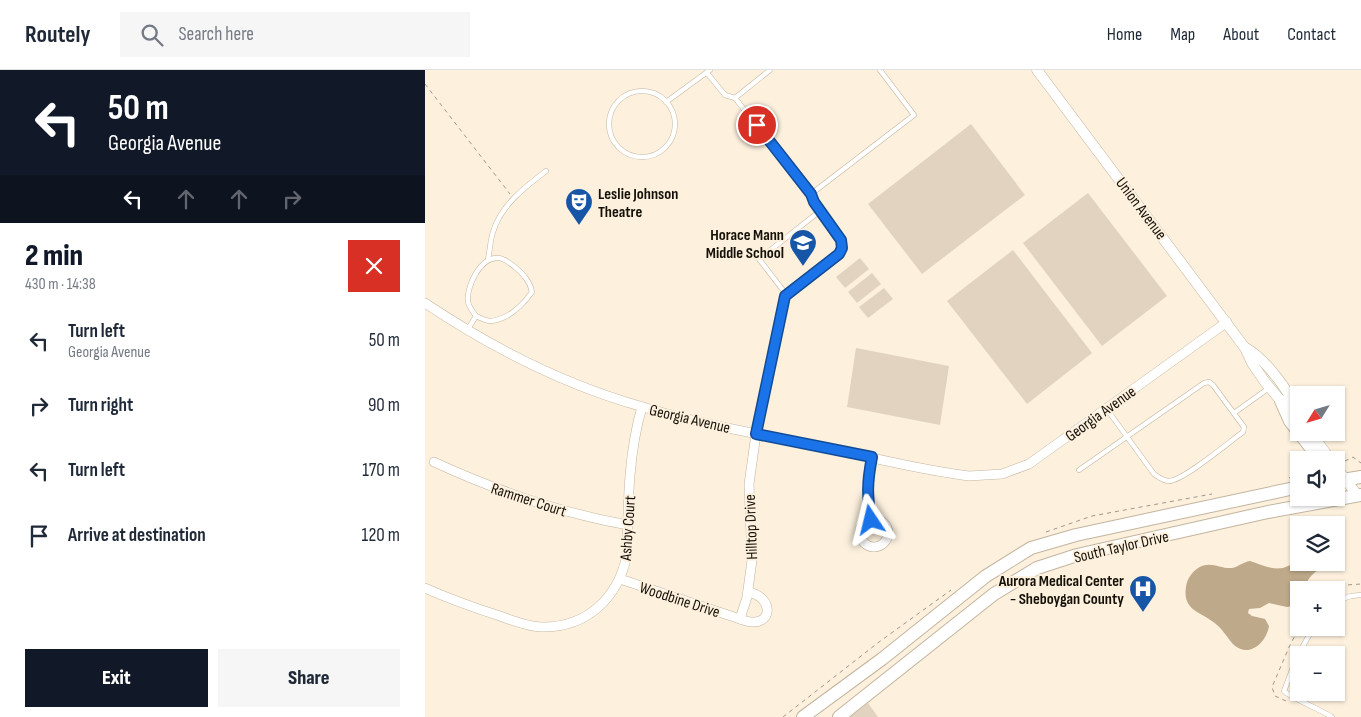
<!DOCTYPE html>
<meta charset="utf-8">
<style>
:root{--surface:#fff;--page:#f6f6f7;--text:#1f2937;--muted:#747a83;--line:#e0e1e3;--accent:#111827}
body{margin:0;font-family:"Sofia Sans Condensed",sans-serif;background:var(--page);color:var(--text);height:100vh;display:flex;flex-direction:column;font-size:19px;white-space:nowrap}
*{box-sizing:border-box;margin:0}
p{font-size:16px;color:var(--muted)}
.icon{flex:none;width:28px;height:28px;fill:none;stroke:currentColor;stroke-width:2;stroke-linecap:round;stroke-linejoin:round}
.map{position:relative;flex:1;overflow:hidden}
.details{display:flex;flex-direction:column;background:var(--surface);width:425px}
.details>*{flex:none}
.banner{background:#111827;color:#fff;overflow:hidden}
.needle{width:32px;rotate:233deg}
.controls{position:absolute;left:865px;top:316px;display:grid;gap:10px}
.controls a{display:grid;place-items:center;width:55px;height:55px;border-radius:0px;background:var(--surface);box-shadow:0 1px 4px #0004;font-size:25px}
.pin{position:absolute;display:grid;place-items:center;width:42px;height:42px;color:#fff;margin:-21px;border:2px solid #fff;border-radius:50%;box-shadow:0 1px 5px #0007}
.me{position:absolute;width:55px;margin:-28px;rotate:350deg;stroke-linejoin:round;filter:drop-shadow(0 0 4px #0008)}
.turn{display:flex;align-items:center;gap:18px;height:105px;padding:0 25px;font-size:22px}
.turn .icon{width:65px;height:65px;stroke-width:2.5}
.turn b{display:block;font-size:35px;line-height:42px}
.lanes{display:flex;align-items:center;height:48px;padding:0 25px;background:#0003;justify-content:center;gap:25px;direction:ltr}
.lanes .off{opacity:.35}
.round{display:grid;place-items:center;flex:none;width:52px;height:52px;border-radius:0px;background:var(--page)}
.overview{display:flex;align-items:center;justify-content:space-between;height:85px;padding:0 25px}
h1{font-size:30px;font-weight:800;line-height:38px;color:var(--accent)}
.button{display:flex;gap:10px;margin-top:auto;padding:10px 25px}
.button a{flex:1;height:58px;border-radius:0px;background:var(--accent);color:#fff;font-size:20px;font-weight:800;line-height:58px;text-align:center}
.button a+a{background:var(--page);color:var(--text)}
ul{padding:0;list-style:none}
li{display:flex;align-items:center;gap:15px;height:65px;padding:0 25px}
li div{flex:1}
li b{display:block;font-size:19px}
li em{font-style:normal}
header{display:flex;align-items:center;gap:30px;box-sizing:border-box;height:70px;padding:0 25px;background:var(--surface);border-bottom:1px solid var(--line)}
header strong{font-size:24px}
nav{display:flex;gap:28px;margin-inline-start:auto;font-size:18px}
.search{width:350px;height:45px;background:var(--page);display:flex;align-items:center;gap:12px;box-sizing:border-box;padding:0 18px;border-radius:0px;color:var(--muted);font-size:19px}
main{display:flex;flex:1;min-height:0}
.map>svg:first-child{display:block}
.green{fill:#e1d3bf}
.water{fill:#bea98a}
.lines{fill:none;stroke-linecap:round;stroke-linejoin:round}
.service-casing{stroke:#c3b49e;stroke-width:5.5}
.minor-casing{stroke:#c3b49e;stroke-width:10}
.tertiary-casing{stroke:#c3b49e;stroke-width:11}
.secondary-casing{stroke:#c3b49e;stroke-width:14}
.path{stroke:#a09688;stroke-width:1;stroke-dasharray:4 4;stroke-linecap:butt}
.service{stroke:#fff;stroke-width:4.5}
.minor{stroke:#fff;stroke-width:9}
.tertiary{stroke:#fff;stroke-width:10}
.secondary{stroke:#fff;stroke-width:12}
.route-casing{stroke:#114b97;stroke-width:12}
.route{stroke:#1a73e8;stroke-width:9}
.labels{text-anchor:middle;stroke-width:4;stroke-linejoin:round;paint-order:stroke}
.poi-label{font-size:16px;font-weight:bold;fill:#151008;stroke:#fdf1de;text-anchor:end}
.street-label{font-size:16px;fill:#151008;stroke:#fdf1de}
</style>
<header>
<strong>Routely</strong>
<div class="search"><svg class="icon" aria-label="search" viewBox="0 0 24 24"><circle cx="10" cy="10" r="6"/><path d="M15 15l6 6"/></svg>Search here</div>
<nav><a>Home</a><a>Map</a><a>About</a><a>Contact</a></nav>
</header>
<main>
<section class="details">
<div class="banner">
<div class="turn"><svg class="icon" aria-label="left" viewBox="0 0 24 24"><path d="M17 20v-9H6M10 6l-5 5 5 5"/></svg><div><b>50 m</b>Georgia Avenue</div></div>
<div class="lanes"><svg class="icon" aria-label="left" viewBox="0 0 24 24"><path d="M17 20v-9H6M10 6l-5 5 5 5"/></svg><svg class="icon off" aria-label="ahead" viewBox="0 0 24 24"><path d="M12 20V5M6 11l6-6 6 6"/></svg><svg class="icon off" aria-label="ahead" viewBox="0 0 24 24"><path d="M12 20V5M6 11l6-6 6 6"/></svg><svg class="icon off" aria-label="right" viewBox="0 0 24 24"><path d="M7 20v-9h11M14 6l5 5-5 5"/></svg></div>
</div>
<div class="overview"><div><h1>2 min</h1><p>430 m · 14:38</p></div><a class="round" style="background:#d93025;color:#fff"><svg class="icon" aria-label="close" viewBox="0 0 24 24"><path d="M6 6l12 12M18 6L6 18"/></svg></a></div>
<ul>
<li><svg class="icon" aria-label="left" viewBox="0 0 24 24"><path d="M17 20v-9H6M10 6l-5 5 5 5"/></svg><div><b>Turn left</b><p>Georgia Avenue</p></div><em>50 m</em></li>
<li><svg class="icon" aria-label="right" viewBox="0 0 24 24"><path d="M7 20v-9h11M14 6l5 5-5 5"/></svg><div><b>Turn right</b></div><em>90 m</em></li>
<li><svg class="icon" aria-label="left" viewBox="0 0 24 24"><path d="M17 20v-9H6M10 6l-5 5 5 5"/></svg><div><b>Turn left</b></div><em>170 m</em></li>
<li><svg class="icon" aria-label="arrive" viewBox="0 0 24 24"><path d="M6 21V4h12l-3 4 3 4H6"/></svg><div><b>Arrive at destination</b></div><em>120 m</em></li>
</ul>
<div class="button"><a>Exit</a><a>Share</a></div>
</section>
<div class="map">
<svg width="936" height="647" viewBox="0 0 936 647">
<rect width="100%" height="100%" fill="#fdf1de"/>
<g class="green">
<path d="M546 54 600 125 497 204 443 134Z"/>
<path d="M663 123 742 226 677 276 598 173Z"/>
<path d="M588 180 667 283 602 334 522 231Z"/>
<path d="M435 188 444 199 420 218 411 207Z"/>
<path d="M447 203 456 214 432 233 423 222Z"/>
<path d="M459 218 468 229 443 248 434 237Z"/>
<path d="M431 278 524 296 515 355 422 337Z"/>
<path d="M443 633 453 647H425Z"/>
</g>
<path class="water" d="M874 487V492L911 493C907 496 905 495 900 497 889 501 882 508 879 520H874V532L868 536 862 537 844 533 835 538 824 539 823 543 827 546 840 549 844 556C842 571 825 589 809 575 803 569 799 561 792 555 778 542 757 542 761 517 762 509 767 502 773 498 785 490 795 499 807 498 813 497 818 492 825 491 843 497 858 506 874 487Z"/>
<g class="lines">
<defs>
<g id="service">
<path d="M282 3 300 25 310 28"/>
<circle cx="217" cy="54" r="33"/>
<path d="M241 32 285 0"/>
<path d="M386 124 489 45 455 0"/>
<path d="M63 189C65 181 65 171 68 162 76 135 100 117 121 101"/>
<path d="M361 224 334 189 395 141"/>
<path d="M43 259 51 246C48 242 44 237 43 232 41 217 55 187 73 188 79 188 85 193 90 197 98 204 105 211 107 222 97 236 84 249 66 251 61 251 55 248 51 246"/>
<path d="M809 343 844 318"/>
<path d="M331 364 360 226 414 184 417 178 416 170 389 132 386 124 310 28 345 0"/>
<path d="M654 400 779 313 784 312 788 315 819 357 818 362C804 372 757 412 743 411 737 410 733 407 729 404 713 382 697 360 681 338"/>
<path d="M911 531 926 526 936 525"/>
<path d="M888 558 872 587 859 621C863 626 898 641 907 647"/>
</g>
<g id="minor">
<path d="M0 233C67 278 140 315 218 337 275 354 334 364 392 376 442 386 493 400 544 406L577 404 604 394 802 252"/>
<path d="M9 392C72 421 135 443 203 455"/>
<circle cx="449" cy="463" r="14"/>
<path d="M446 450C442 424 442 413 447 387"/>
<path d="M195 509 321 551C348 558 350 527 323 522"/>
<path d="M0 518C25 529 50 538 75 546 88 551 102 556 116 557 162 558 193 528 202 485 203 436 203 384 217 337"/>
<path d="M315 549 322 527 327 490 324 414 331 364"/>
</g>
<g id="tertiary">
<path d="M612 0 820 278 827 293 840 312 862 338 874 348"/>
<path d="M821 278C839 288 869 325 872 345"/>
<path d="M885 362 906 390"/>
<path d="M911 397 933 426"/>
</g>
<g id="secondary">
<path d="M856 331 865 351 886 378 890 390"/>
<path d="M911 411 936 407"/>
<path d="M378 647 457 589 561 506 606 478 651 465 874 417"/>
<path d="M414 647 569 524 612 498 652 485 843 442 936 425"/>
</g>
</defs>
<use href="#service" class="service-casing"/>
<use href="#minor" class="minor-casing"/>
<use href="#tertiary" class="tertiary-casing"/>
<use href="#secondary" class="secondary-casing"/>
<g class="path">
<path d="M0 14 85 124"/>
<path d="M920 391 928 387 936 393"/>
<path d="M864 408 874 401"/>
<path d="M621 462 667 446 787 424"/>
<path d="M908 520 921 515 936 514"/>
<path d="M861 631 850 626 847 617 865 575 874 558"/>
<path d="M358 647 454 572 526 520"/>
</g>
<use href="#service" class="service"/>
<use href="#minor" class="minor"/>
<use href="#tertiary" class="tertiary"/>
<use href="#secondary" class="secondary"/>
</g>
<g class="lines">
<defs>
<path id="route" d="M332 55 386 124 389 132 416 170 417 178 414 184 360 226 331 364 447 387C442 413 442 424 446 450"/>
</defs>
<use href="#route" class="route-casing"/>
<use href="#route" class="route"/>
</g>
<defs>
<symbol id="theatre-pin" viewBox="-11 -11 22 30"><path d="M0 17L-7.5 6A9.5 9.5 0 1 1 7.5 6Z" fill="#1756a7" stroke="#fdf1de"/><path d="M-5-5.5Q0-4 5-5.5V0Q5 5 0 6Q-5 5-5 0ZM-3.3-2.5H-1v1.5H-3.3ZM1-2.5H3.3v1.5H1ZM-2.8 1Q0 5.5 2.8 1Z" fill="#fff"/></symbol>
<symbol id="school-pin" viewBox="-11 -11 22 30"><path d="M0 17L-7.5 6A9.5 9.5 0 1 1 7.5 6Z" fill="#1756a7" stroke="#fdf1de"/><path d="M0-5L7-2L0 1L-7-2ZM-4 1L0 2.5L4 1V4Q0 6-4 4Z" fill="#fff"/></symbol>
<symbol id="hospital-pin" viewBox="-11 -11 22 30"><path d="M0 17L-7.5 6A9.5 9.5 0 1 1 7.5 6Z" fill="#1756a7" stroke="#fdf1de"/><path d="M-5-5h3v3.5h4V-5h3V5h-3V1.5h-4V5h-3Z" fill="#fff"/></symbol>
</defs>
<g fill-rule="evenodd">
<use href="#theatre-pin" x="138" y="116" width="32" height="43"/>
<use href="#school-pin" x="362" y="157" width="32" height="43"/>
<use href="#hospital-pin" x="702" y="503" width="32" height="43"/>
</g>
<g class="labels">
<g class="poi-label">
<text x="173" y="129" text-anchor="start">Leslie Johnson<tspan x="173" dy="18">Theatre</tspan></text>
<text x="359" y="170">Horace Mann<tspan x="359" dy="18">Middle School</tspan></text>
<text x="699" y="516">Aurora Medical Center<tspan x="699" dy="18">- Sheboygan County</tspan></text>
</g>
<g class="street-label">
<text transform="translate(717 138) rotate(53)" y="6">Union Avenue</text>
<text transform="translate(675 343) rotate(-36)" y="6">Georgia Avenue</text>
<text transform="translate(265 348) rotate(13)" y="6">Georgia Avenue</text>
<text transform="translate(104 429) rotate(18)" y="6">Rammer Court</text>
<text transform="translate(325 457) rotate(-92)" y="6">Hilltop Drive</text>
<text transform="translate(202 458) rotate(-86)" y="6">Ashby Court</text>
<text transform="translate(696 476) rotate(-13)" y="6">South Taylor Drive</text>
<text transform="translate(255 529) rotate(18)" y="6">Woodbine Drive</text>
</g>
</g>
</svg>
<div class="controls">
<a><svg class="needle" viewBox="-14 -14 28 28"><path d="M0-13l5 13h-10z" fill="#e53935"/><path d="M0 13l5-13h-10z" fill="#747a83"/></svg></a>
<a><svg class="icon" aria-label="sound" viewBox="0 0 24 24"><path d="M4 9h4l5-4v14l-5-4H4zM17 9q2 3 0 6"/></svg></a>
<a><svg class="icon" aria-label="layers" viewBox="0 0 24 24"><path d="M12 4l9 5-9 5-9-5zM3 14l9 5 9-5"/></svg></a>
<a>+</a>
<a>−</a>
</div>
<div class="pin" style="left:332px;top:55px;background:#d93025"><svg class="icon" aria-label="arrive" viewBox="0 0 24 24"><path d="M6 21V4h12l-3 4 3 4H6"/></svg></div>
<svg class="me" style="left:446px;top:450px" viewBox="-20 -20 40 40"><path d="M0-17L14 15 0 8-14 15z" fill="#1a73e8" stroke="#fff" stroke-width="4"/></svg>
</div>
</main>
